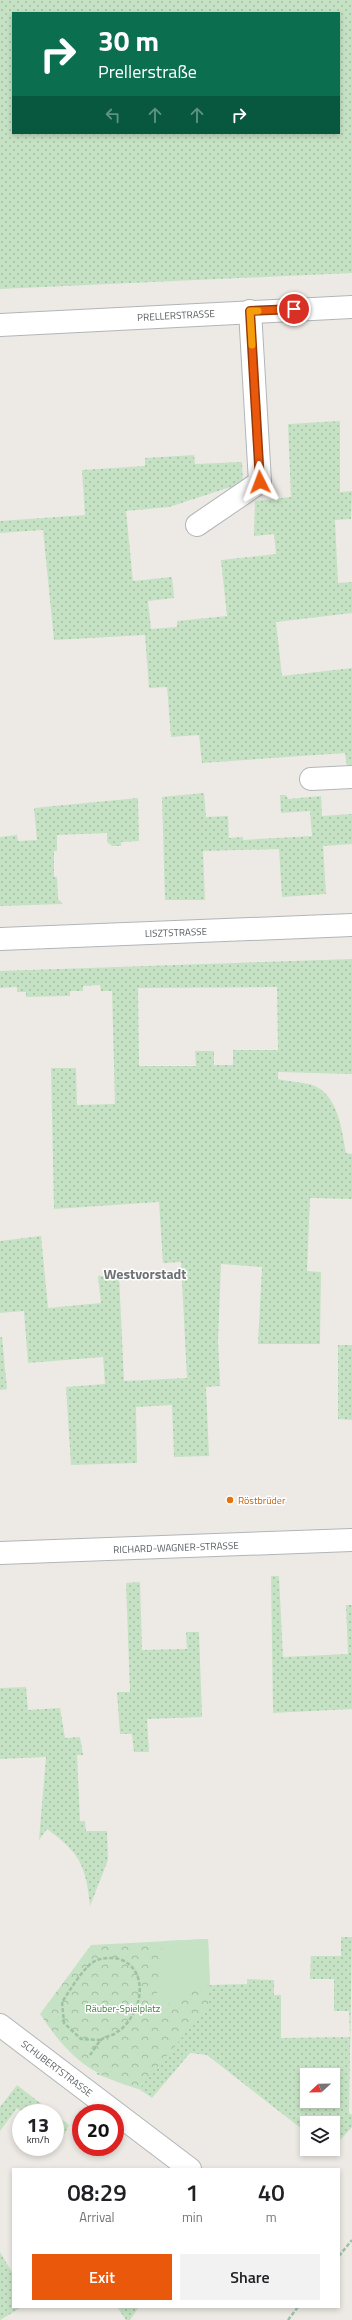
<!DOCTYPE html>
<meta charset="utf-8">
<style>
:root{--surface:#fff;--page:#f2f2f2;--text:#202124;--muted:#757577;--accent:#ea580c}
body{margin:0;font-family:"Titillium Web",sans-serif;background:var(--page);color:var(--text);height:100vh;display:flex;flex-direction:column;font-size:15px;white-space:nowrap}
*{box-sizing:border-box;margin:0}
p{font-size:13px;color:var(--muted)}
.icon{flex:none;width:22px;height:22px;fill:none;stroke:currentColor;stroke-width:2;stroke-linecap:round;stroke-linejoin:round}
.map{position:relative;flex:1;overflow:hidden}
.sheet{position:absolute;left:12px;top:2168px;width:328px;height:140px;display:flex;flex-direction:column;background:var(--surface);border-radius:0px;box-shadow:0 2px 6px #0003}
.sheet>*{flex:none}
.hud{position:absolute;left:12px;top:12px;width:328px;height:122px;border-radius:0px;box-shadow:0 2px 6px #0003;background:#0b6e4f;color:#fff;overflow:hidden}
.needle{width:26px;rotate:248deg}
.buttons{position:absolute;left:300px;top:2068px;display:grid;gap:8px}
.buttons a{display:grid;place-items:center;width:40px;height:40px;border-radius:0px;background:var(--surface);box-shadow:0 2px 6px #0003;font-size:20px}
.speed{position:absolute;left:12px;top:2104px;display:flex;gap:8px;font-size:20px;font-weight:700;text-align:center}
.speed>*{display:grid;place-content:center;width:52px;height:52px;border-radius:50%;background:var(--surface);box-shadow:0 2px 6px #0003;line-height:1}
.speed small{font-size:10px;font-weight:400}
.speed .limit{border:6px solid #d22;background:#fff;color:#111}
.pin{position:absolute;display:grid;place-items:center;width:34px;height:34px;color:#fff;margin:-17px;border:2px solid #fff;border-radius:50%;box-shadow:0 1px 4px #0007}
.me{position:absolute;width:44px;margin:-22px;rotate:357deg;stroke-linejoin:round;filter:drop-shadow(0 0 3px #0008)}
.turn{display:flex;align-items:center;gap:14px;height:84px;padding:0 20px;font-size:18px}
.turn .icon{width:52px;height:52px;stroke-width:2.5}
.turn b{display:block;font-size:28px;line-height:34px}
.lanes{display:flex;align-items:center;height:38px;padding:0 20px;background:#0003;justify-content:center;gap:20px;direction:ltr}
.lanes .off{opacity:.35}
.eta{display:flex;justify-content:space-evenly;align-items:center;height:68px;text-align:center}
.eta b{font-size:24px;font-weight:600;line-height:28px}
.primary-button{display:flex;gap:8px;margin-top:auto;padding:8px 20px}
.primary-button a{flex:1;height:46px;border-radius:0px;background:var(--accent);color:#fff;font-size:16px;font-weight:600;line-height:46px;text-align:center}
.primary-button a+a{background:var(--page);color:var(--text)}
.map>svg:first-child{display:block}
.grass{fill:url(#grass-dots);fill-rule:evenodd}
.park{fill:url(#park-crowns)}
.pitch{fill:#c6e2c4}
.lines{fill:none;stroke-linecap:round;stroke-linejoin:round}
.minor-casing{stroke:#b2b5b8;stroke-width:24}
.path{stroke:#9ec2a5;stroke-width:2.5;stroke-dasharray:4 2;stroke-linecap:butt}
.minor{stroke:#fff;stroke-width:22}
.route-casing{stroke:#983908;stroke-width:10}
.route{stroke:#ea580c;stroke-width:7}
.slow{stroke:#f59e0b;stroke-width:7}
.food-dot{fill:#e8710a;stroke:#fff;stroke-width:1.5}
.labels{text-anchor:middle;stroke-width:3;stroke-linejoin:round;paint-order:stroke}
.street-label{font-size:10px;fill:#5c6063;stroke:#fff}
.food-label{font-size:10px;fill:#c56008;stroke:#fff;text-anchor:start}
.park-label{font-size:10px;fill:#427f3f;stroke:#fff}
.district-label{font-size:14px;font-weight:bold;fill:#6e7275;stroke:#fff}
</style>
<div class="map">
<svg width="352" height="2320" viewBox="0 0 352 2320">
<defs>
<pattern id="grass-dots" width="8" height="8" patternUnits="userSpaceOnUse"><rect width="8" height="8" fill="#c6e2c4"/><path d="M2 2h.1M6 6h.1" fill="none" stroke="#a4bba3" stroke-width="1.8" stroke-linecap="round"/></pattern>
<pattern id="park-crowns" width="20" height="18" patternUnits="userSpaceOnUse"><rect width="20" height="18" fill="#c6e2c4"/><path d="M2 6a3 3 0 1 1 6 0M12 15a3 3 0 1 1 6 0" fill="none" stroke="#a4bba3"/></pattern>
</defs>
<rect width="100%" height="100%" fill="#edeae5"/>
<g class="grass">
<path d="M0 0H352V273L0 289ZM13 13H339V133H13Z"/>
<path d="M340 421V492L352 491 351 519 335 520 338 583 352 582V613L276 622 282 676 352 668V766H347L345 753 202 763 199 735 171 737 167 687 149 688 145 635 54 640 43 530 0 533V521L85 515 82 470 145 466V458L194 455 195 464 242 462 243 483 169 507 126 511 133 581 172 577 174 598 148 601 151 629 177 627V621L227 616 221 560 276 554 274 534 254 536 255 501 291 497 288 424Z"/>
<path d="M204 793 206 817 228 816 229 838 243 837V840L312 836 310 811 281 813 280 795H286L288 799 321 796 322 816 352 814V795V844L323 846 326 894 282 897 279 849 203 851 205 900H165L162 797Z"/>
<path d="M138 798 139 841 121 842V846H112L107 842V833L57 835V851H54V877H57L58 899 63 904 0 906V837L17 835 18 841 37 840 34 808Z"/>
<path d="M352 959V1074L278 1072V1079C289 1082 307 1082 317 1087 339 1099 342 1132 346 1153L352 1154V1199L310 1198 307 1271 321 1272 320 1344H258L262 1267 221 1264 218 1341 220 1386 206 1387 209 1456 174 1457 172 1405 136 1407 137 1463 71 1465 66 1387 105 1384 103 1357 28 1363 24 1311 0 1313V1241L41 1236 48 1308 101 1303 98 1276 119 1275 124 1381 187 1378 181 1262 163 1263 159 1202 54 1209 51 1068H76L77 1105 115 1104 112 991H101L100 985 83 986V991H70V996L26 997V992H17V987L0 988V971ZM277 987 278 1050H233V1065H214V1051H195L196 1066H139L138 988Z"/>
<path d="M0 1337H2L7 1389 0 1390Z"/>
<path d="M338 1345H352V1420L338 1419Z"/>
<path d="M271 1576H279L283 1657 348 1654 346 1605H352V1709L273 1713Z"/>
<path d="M140 1582 142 1650 187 1649 186 1632H199L202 1717 147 1719 149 1752H134L132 1734H120L117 1692H130L126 1583Z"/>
<path d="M26 1687 28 1710 60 1708 65 1738 80 1737 83 1755H77L80 1821H85L86 1831H107L108 1860 90 1906C86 1866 80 1853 47 1829L39 1840 46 1757 0 1759V1688Z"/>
<path d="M341 1937H352L349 2113 352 2115V2127L334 2147 333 2123H307V2133L207 2055 190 2053 152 2098 139 2089 96 2074 197 1988 210 1985 247 1984V1979L274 1980V1995H281V2038L350 2037 349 2011H334V1979H310L311 1956H341ZM307 2075H333V2101H307Z"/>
<path d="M17 2085 53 2113H35L26 2106 22 2112 17 2108 0 2131V2107Z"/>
<path d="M55 2114 69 2125 64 2135 55 2128Z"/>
<path d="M0 2252 13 2274V2307H22L0 2320Z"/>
<path d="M117 2307H139L130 2320H126Z"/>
</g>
<path class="park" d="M208 1939 210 1985 208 2006 139 2089C89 2075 68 2056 40 2014L91 1945Z"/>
<path class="pitch" d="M208 1939 210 1985 197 1988 186 1997H171L165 2010 156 2003 163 1941Z"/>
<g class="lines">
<defs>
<g id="minor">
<path d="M0 325 352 307"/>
<path d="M197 525 260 482 250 311"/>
<path d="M311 779 352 777"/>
<path d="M0 939 352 925"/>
<path d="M0 1553 352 1540"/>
<path d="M0 2025 190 2169"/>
</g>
</defs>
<use href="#minor" class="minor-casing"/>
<g class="path">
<path d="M90 2055C93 2051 97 2044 101 2040 105 2036 113 2036 117 2032 123 2029 130 2020 133 2014 150 1984 134 1949 97 1960 85 1964 69 1992 62 2002L64 2023 81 2039 101 2040"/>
<path d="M339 2256 352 2240"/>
<path d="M288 2320 298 2307"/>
</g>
<use href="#minor" class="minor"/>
</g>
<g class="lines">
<defs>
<path id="route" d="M260 482 250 311 294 309"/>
</defs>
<use href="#route" class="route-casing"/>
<use href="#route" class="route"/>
<path class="slow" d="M252 345 250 311H258"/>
</g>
<circle class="food-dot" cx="230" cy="1500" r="4"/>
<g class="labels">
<g class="street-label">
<text transform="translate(176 315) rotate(-3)" y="4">PRELLERSTRASSE</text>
<text transform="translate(176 932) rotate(-2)" y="4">LISZTSTRASSE</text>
<text transform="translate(176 1547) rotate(-2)" y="4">RICHARD-WAGNER-STRASSE</text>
<text transform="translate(57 2068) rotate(37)" y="4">SCHUBERTSTRASSE</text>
</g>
<g class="food-label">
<text x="238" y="1504">Röstbrüder</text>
</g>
<g class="park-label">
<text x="123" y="2012">Räuber-Spielplatz</text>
</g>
<g class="district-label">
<text x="145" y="1279">Westvorstadt</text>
</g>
</g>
</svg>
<div class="buttons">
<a><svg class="needle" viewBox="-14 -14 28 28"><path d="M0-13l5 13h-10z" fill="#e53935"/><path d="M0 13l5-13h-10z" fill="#757577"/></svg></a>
<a><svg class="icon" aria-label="layers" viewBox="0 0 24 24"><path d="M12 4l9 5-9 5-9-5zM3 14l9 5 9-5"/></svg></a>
</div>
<div class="speed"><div>13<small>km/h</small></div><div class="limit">20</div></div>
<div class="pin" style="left:294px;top:309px;background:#d93025"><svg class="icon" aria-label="arrive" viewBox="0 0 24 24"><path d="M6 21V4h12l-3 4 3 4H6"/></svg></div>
<svg class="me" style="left:260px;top:482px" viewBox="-20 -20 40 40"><path d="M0-17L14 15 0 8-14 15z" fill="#ea580c" stroke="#fff" stroke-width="4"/></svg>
<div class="hud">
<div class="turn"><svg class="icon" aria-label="right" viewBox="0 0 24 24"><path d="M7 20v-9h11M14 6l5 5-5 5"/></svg><div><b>30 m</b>Prellerstraße</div></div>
<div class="lanes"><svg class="icon off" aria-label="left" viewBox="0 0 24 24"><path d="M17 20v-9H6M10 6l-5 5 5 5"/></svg><svg class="icon off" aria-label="ahead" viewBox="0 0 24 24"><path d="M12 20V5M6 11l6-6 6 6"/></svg><svg class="icon off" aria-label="ahead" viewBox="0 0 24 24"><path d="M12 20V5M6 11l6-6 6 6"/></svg><svg class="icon" aria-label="right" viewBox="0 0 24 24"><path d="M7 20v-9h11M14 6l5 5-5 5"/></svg></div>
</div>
<section class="sheet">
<div class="eta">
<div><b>08:29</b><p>Arrival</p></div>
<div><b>1</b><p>min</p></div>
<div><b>40</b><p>m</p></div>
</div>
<div class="primary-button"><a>Exit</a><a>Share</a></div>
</section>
</div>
